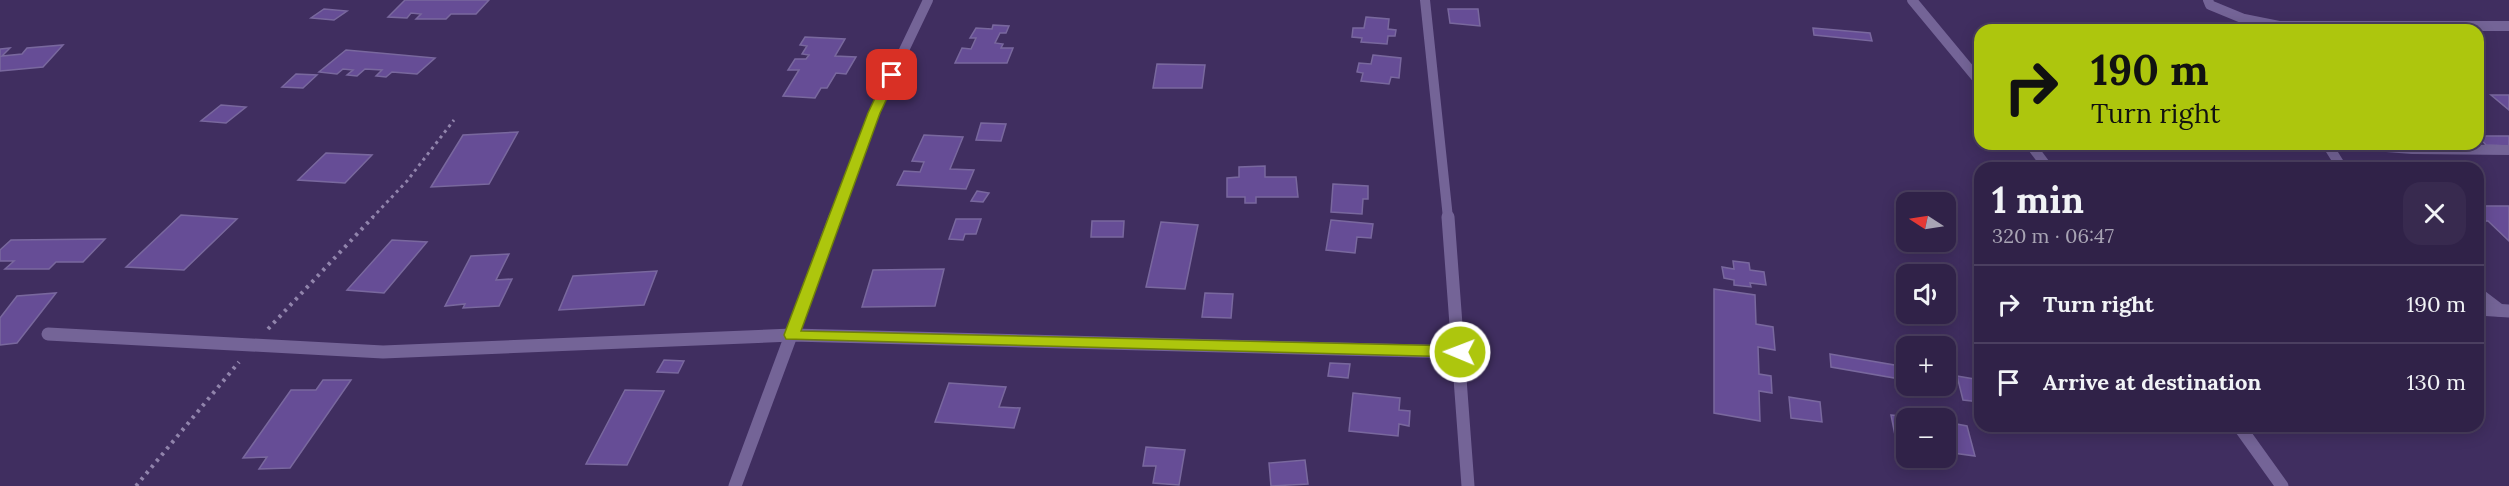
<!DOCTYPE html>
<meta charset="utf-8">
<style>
:root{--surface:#302248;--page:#382a4f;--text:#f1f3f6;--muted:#a8a4b4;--line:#4b3f60}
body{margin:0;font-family:Lora,serif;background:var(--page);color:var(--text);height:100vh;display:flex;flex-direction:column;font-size:22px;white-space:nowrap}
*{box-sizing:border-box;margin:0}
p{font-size:20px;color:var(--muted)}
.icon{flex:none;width:33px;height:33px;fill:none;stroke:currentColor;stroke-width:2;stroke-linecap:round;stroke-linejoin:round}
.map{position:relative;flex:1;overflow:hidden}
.drawer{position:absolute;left:1974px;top:162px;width:510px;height:270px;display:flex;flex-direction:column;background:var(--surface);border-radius:18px;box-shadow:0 3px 15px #0003,0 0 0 2px var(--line)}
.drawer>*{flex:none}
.banner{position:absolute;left:1974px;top:24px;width:510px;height:126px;border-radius:18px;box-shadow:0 3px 15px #0003,0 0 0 2px var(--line);background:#adc60d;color:#111;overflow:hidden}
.needle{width:39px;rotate:282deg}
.controls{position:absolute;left:1896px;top:192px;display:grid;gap:12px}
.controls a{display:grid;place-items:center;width:60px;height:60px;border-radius:12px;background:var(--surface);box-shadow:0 3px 15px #0003,0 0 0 2px var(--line);font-size:30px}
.pin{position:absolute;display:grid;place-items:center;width:51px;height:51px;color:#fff;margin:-26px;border-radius:12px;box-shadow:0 3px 9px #0006}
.me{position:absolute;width:66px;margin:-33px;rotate:271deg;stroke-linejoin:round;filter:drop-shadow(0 0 4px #0008)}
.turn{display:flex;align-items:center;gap:21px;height:126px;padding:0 18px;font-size:27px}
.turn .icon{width:78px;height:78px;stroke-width:2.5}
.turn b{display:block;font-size:42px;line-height:51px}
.round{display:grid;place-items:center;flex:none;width:63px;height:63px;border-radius:18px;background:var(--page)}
.headline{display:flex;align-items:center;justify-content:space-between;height:102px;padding:0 18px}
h1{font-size:36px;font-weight:800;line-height:45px}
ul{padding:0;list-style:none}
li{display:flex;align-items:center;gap:18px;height:78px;padding:0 18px;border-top:2px solid var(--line)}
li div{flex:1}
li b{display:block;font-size:22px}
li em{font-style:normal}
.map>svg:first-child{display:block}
.building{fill:#664d96;stroke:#79689e;stroke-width:1.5}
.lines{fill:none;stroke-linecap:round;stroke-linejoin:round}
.path-far1{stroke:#9184ac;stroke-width:3;stroke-dasharray:3 4;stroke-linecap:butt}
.path{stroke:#9184ac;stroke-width:4;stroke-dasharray:3 5;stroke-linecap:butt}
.minor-far1{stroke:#746497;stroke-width:10}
.minor{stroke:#746497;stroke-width:13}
.route{fill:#adc60d;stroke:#708108;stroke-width:1.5}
</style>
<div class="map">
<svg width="2509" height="486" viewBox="0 0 2509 486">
<rect width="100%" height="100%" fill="#402e60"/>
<g class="building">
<path d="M405 0H489L476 14H451L446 19H416L421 14 411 13 407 18 388 17Z"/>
<path d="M324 9 347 11 334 20 311 18Z"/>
<path d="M1448 9H1478L1480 26 1450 23Z"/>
<path d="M1366 17 1389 19 1388 29 1396 30 1395 36H1388L1387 44 1361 42 1362 38 1352 37 1353 28H1364Z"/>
<path d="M993 25 1009 26 1006 33H1000L995 43 1003 44 1001 48H1013L1007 63H955L962 48 971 49 976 38H970L976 28 992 29Z"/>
<path d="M1813 28 1870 33 1872 41 1814 35Z"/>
<path d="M805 37 845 39 835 56 856 57 846 74 836 73 827 88H821L815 98 783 96 799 70H788L795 59H806L809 55 802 54 807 46 800 45Z"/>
<path d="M63 45 43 67 0 71V49L10 48 2 56 22 54 27 48Z"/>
<path d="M346 50 435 58 417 74 392 72 386 77 376 76 382 70 365 69 357 76 347 75 353 70 343 69 337 74 319 72Z"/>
<path d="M1373 55 1401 58 1399 78 1391 77 1389 84 1361 81 1363 73 1357 72 1359 63 1371 64Z"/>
<path d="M1157 64 1205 65 1202 88H1153Z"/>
<path d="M296 74 317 75 303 88 282 87Z"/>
<path d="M2491 95H2509V110Z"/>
<path d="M221 105 246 107 226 123 201 121Z"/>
<path d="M981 123 1006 124 1001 141 976 140Z"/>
<path d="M518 132 489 184 431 187 463 135Z"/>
<path d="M924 135 963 137 950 169 974 170 966 189 897 185 904 171 920 172 924 162 912 161Z"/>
<path d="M2478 136H2509V146L2486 145Z"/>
<path d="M326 153 372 155 345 183 298 180Z"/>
<path d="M1265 166V177H1296L1298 197H1256V203H1245V197H1227V178L1239 177V167Z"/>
<path d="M1333 184 1368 186V199H1363L1362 214 1331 212Z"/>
<path d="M977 191 989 193 983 202 971 201Z"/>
<path d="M2478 206H2509V241L2488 221H2483L2478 216Z"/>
<path d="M181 215 237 219 184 270 126 267Z"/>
<path d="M956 219H981L976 234H965L963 240 949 239Z"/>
<path d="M1331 220 1373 224 1371 238 1357 237 1355 253 1326 250Z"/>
<path d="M1092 221H1124L1123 237H1091Z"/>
<path d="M1161 222 1198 225 1185 289 1146 287Z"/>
<path d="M105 239 83 262H56L49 269H5L14 261H0V250L11 240Z"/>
<path d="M392 240 427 242 384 293 347 290Z"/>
<path d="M509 254 496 280 512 279 499 306 463 308 465 304 445 306 471 256Z"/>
<path d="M1733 261 1749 263 1750 270 1764 272 1766 285 1750 283 1751 287 1734 285V280L1724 278 1722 267 1734 269Z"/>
<path d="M944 269 935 306 862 307 873 270Z"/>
<path d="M657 271 644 305 559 310 573 276Z"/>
<path d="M1714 289 1755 295 1756 324 1773 327 1775 350 1758 347 1759 374 1771 376 1772 393 1759 391 1760 421 1714 413Z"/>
<path d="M56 293 17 343 0 345V318L17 296Z"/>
<path d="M1205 293 1233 294 1231 318 1202 317Z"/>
<path d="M1830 354 1906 367V380L1831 367Z"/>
<path d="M664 360 684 361 678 373 657 372Z"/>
<path d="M1330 363 1350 364 1348 378 1328 376Z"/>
<path d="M1957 376 1980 380V402L1963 400Z"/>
<path d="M323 380H351L290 468 259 469 267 457 243 458 291 390H316Z"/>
<path d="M949 383 1006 387 999 407 1020 408 1014 428 935 422Z"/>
<path d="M625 390 664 391 627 465 586 464Z"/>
<path d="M1353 393 1400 398 1399 410 1410 411 1409 426 1399 424 1398 436 1349 431Z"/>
<path d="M1789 397 1820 402 1822 422 1791 418Z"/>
<path d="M1891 415 1919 418H1906V446L1897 445Z"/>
<path d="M1946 422 1967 426 1975 456 1946 452Z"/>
<path d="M1146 447 1185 450 1179 485 1153 483 1156 466H1143Z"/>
<path d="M1305 460 1308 484 1271 486 1269 463Z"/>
</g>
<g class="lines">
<path class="path-far1" d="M372 218 407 181 454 120"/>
<g class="path">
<path d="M268 329 373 217"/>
<path d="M136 486 239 362"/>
</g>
<g class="minor-far1">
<path d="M1425 0 1448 218"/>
<path d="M1912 0 1980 82"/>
<path d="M2208 0 2210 5 2244 19 2279 26V30"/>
<path d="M2279 26H2509"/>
<path d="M2030 144 2048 168"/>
<path d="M2327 144 2342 168"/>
<path d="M2348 144 2412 149 2509 150"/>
<path d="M835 218 874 113 928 0"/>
</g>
<g class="minor">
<path d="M1448 217 1468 486"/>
<path d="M2478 294 2499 310"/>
<path d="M2478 309 2509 311"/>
<path d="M48 334 383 352 792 335 1460 352"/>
<path d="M2239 426 2282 486"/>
<path d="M735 486 835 217"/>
</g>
</g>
<path class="route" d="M892 72 898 75 880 113 801 331 1460 346 1468 352 1460 357 786 339 784 335 868 113 886 75Z"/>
</svg>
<div class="controls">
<a><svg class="needle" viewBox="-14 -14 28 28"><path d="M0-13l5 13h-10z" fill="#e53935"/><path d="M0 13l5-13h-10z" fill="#a8a4b4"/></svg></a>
<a><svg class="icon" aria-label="sound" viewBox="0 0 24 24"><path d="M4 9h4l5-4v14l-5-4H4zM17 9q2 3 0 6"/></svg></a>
<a>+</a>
<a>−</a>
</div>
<div class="pin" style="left:892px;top:75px;background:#d93025"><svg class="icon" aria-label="arrive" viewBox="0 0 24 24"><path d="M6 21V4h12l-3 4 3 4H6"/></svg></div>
<svg class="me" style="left:1460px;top:352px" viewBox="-20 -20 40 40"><circle r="17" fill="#adc60d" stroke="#fff" stroke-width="3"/><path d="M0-11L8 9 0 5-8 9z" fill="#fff"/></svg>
<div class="banner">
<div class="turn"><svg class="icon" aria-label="right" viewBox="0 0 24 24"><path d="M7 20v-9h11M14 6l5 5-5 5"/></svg><div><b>190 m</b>Turn right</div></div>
</div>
<section class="drawer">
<div class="headline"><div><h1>1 min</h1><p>320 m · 06:47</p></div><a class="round"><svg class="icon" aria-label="close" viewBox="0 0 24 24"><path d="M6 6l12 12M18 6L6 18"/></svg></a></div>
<ul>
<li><svg class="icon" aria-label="right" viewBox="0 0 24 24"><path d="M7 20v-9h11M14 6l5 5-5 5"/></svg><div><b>Turn right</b></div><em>190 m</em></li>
<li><svg class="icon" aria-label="arrive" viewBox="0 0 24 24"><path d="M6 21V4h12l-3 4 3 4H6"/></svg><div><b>Arrive at destination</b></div><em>130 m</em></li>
</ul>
</section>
</div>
